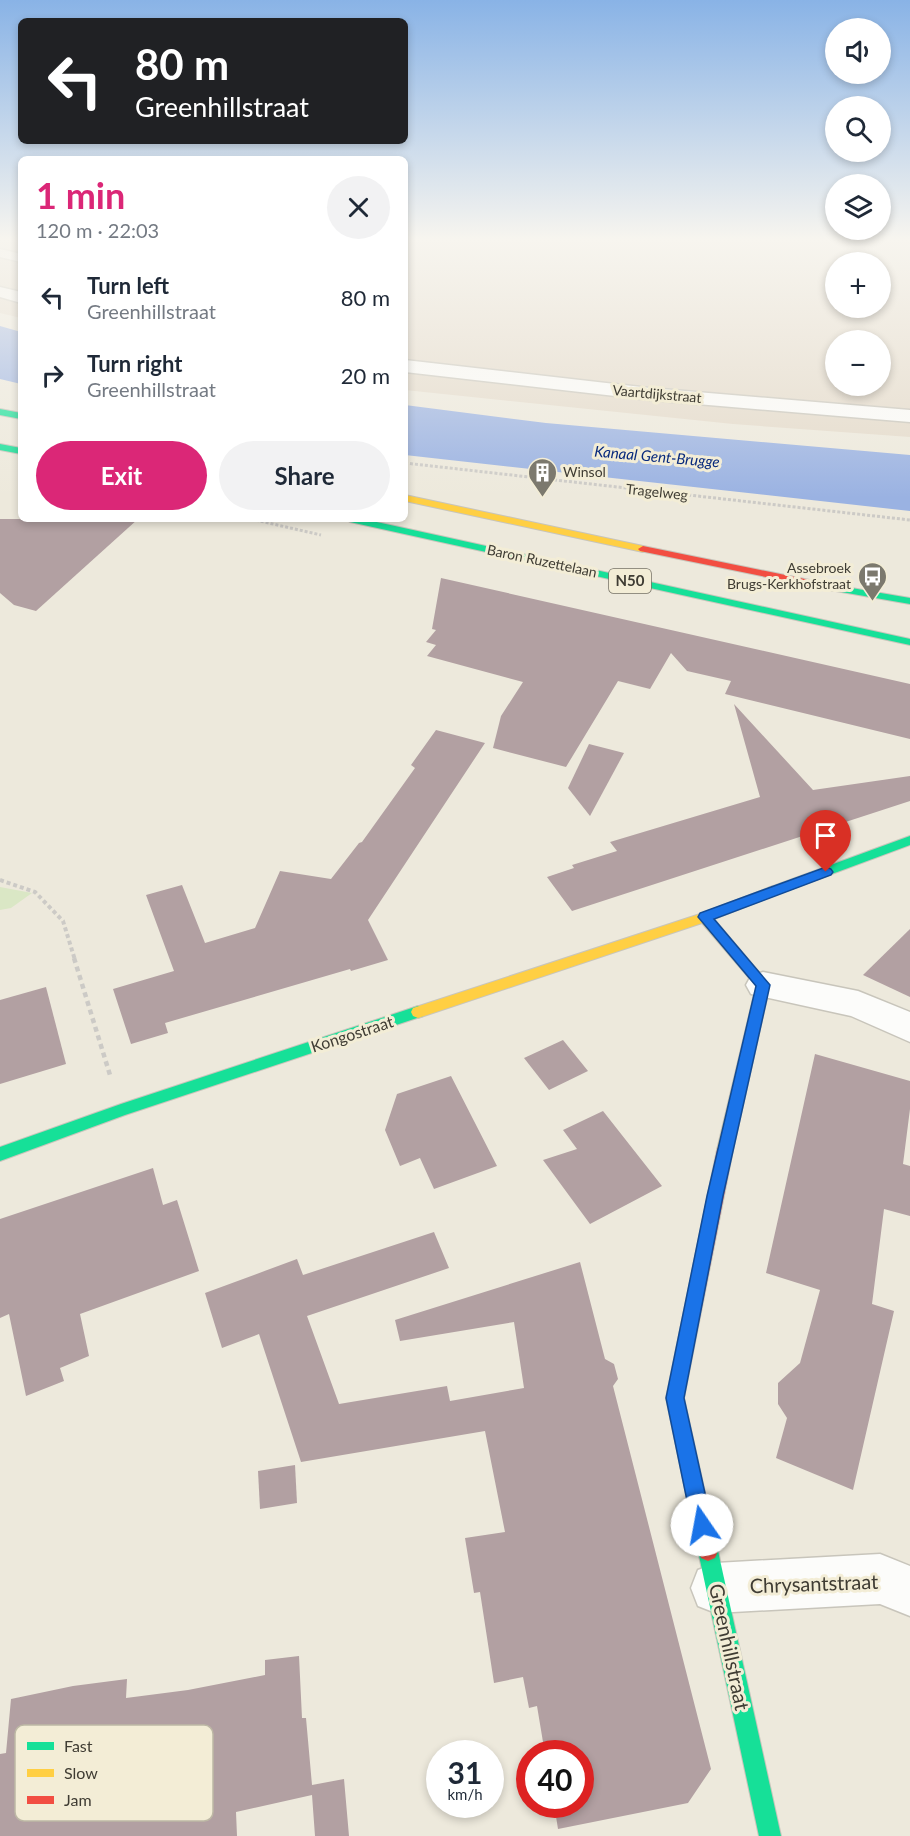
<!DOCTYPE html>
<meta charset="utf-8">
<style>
:root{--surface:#fff;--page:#f2f2f3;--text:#1f2937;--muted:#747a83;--accent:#db2777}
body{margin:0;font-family:Lato,sans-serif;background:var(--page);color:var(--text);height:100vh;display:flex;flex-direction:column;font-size:22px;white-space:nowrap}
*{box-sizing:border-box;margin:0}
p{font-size:20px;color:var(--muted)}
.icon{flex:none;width:33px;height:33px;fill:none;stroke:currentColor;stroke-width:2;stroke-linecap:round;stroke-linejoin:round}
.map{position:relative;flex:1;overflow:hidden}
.side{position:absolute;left:18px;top:156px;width:390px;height:366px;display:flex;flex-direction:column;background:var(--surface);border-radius:9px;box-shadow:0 3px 9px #0003}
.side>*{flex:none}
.guide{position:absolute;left:18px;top:18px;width:390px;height:126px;border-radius:9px;box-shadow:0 3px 9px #0003;background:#202124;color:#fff;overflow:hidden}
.controls{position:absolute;left:825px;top:18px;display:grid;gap:12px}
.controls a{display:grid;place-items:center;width:66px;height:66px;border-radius:50%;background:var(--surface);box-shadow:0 3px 9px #0003;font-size:30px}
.speed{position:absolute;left:426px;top:1740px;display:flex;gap:12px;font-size:30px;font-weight:700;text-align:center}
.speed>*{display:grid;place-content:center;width:78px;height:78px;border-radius:50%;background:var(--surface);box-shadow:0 3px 9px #0003;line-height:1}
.speed small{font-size:15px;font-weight:400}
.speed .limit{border:9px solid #d22;background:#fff;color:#111}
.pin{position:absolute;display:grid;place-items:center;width:51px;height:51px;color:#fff;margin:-62px -26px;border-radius:50% 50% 50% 0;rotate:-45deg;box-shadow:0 0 6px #0007}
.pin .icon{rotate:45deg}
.me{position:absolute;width:66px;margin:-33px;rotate:348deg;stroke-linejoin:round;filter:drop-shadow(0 0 4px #0008)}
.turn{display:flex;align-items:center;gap:21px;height:126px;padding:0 18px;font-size:27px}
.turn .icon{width:78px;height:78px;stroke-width:2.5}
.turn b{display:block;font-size:42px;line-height:51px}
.round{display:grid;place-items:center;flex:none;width:63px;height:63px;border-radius:32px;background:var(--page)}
.headline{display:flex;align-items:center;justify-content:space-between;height:102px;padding:0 18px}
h1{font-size:36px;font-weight:700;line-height:45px;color:var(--accent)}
.button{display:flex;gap:12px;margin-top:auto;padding:12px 18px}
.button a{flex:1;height:69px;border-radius:36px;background:var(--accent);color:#fff;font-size:24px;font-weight:700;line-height:69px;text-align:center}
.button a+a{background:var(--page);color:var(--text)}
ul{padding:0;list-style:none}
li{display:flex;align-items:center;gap:18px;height:78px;padding:0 18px}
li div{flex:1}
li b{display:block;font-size:22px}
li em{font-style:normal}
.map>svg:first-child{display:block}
.industrial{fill:#e4daca;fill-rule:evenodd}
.green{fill:#dae7c5}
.water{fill:#9ab2e2}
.building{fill:#b2a0a2}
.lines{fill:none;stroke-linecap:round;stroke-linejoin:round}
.lane-casing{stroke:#c8c5bb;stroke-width:3}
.street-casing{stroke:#c8c5bb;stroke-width:3}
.fast-casing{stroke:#c8c5bb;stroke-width:2}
.slow-casing{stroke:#c8c5bb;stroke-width:2}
.jam-casing{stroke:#c8c5bb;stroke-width:2}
.path-far2{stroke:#cccac6;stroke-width:3;stroke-dasharray:3 2;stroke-linecap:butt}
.path-far1{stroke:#cccac6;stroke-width:4;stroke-dasharray:4 3;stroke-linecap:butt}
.path{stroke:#cccac6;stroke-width:4.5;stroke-dasharray:5 4;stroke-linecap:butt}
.lane{fill:#fcfcfa;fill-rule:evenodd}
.street{fill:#fcfcfa;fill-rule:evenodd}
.fast{fill:#16e098;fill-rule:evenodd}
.slow{fill:#ffcf43;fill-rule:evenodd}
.jam{fill:#f24e42;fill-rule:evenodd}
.route{fill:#1a73e8;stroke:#114b97;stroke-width:1.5}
.labels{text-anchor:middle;stroke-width:6;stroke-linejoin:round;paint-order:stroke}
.far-street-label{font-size:14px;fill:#3f3c33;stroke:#f3edd6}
.far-poi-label{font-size:14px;fill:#3f3c33;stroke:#f3edd6;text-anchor:start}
.far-water-label{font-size:15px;font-style:italic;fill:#07297c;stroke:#f3edd6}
.shield{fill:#f3edd6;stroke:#757164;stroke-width:1.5}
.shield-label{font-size:15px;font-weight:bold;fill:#3f3c33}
.street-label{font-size:16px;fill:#3f3c33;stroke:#f3edd6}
.near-street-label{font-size:20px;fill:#3f3c33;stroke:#f3edd6}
.key{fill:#f3edd6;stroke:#bdb8a5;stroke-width:1.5}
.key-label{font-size:16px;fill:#3f3c33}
</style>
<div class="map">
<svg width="910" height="1836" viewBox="0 0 910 1836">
<rect width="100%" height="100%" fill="#ede9dc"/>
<g class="industrial">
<path d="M0 241H21V318L0 313Z"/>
<path d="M405 241H910V437L733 424 405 390ZM836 262H880V308H836ZM836 340H880V386H836Z"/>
</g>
<path class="green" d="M0 887 32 893 11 908 0 910Z"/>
<g class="water">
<path d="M0 326 21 332V384L0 379Z"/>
<path d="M405 405 546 423 910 455V511L405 455Z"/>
</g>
<g class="building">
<path d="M0 519H138L36 611 14 605 0 593Z"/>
<path d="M441 578 910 684V739L725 694 731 681 687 671 671 653 650 689 618 681 566 767 493 748 501 716 523 682 427 656 436 645 426 642 436 630 432 629Z"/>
<path d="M734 704 813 790 910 776V801L572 911 547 877 574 868 572 865 617 851 610 842 760 797Z"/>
<path d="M436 730 485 743 368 920 388 960 351 971 350 969 165 1023 168 1033 131 1044 113 989 174 971 146 895 182 885 205 943 255 928 280 871 331 879 359 843 362 842 415 768 411 765Z"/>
<path d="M589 744 624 753 590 816 568 788Z"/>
<path d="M910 929V997L863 975Z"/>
<path d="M46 987 66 1064 0 1084V1000Z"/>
<path d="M563 1040 588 1071 549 1090 524 1058Z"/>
<path d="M815 1054 910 1081V1109L903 1164 910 1166V1216L884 1209 872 1304 894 1311 853 1490 776 1458 787 1418 778 1404V1383L800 1363 820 1290 766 1273Z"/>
<path d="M451 1076 497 1166 434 1189 420 1158 400 1166 385 1130 397 1094Z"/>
<path d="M603 1111 662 1186 590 1224 543 1160 577 1149 563 1130Z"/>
<path d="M153 1168 163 1205 177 1200 199 1271 80 1314 89 1356 60 1368 64 1381 26 1396 9 1314 0 1318V1219Z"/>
<path d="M434 1232 449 1268 307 1316 339 1404 447 1386 450 1401 524 1388 514 1322 400 1341 395 1320 580 1262 605 1359 614 1364 618 1379 613 1386 711 1769 688 1803 558 1829 554 1804H580V1754H545L537 1706 529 1708 523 1677 494 1683 480 1592 474 1593 465 1538 505 1532 485 1431 301 1462 259 1334 222 1348 205 1293 297 1259 303 1275Z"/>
<path d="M295 1465 297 1503 260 1509 258 1471Z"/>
<path d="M299 1656 302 1718H306L312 1785 344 1779 349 1836H315L312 1795 236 1812 237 1836H0V1754L6 1753 11 1699 73 1686 127 1679 126 1698 188 1690 265 1675V1660Z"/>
</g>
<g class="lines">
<defs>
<path id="lane" d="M0 249 21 254V262L0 257Z"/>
<g id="street">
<path d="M0 287 21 292V303L0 297Z"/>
<path d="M405 360 650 388 910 410V422L650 400 405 372Z"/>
<path d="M763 972 858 991 910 1012V1042L851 1016 751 994 746 985 751 976Z"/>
<path d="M880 1554 910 1566V1616L880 1604 716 1613 698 1606 691 1588 698 1570 716 1563Z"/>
</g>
<g id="fast">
<path d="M0 409 21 413V419L0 415Z"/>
<path d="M0 444 21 448V454L0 450Z"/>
<path d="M345 519H363L910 639V645L350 522Z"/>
<path d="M834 585 910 598V604L830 590 829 588Z"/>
<path d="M910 836V845L778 894H768L766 891 768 888Z"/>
<path d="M418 1006 423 1008 425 1012 423 1016 125 1115 0 1161V1147L121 1104Z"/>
<path d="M708 1541 715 1544 718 1551 781 1836H759L698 1551 701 1544Z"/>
</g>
<g id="slow">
<path d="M405 495 643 546 648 549 643 552 405 501Z"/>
<path d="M773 886 778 888 780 891 778 894 714 919 770 985 733 1150 731 1155 725 1157 719 1155 717 1150 756 986 702 923 418 1018 413 1016 411 1012 413 1008 700 914Z"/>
</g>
<g id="jam">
<path d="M643 546 834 585 839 588 834 591 640 551 638 549Z"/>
<path d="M725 1143 731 1145 733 1150 684 1398 718 1551 715 1558 708 1561 701 1558 698 1551 666 1398 717 1150 719 1145Z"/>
</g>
</defs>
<use href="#lane" class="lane-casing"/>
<use href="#street" class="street-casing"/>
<use href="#fast" class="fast-casing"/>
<use href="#slow" class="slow-casing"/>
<use href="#jam" class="jam-casing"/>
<g class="path-far2">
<path d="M405 463 910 520"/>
<path d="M251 519 321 535"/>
</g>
<path class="path-far1" d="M0 880 35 892 63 921 75 960"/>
<path class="path" d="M74 958 110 1075"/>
<use href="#lane" class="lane"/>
<use href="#street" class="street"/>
<use href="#fast" class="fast"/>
<use href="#slow" class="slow"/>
<use href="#jam" class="jam"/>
</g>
<linearGradient id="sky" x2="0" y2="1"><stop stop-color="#89b3e6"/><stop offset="0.48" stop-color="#f7f5ef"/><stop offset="1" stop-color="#f7f5ef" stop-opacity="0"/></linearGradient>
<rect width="910" height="498" fill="url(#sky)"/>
<path class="route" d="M826 867 831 869 833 872 831 875 714 919 770 985 723 1196 684 1398 712 1525 709 1532 702 1535 695 1532 692 1525 666 1398 707 1196 756 986 698 917 700 913Z"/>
<defs>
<symbol id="building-pin" viewBox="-11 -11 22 30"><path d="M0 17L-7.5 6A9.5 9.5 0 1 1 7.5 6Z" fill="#7c796e" stroke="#f3edd6"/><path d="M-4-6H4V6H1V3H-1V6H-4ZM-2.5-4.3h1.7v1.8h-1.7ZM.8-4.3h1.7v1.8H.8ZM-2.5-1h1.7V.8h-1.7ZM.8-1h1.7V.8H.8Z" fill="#fff"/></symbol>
<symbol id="bus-pin" viewBox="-11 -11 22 30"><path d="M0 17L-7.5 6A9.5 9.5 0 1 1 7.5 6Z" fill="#7c796e" stroke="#f3edd6"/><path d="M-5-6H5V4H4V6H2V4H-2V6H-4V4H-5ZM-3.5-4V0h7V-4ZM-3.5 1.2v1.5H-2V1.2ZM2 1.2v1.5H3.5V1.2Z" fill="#fff"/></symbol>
</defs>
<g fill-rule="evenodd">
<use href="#building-pin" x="526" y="456" width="33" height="45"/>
<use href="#bus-pin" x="856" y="560" width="33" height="45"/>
</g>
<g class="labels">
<g class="far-street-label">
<text transform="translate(657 394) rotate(5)" y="5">Vaartdijkstraat</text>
<text transform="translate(657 492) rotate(6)" y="5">Tragelweg</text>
<text transform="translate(542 561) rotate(12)" y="5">Baron Ruzettelaan</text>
</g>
<g class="far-poi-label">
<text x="563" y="477">Winsol</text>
<text x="851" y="573" text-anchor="end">Assebroek<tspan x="851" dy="16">Brugs-Kerkhofstraat</tspan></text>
</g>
<g class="far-water-label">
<text transform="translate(657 457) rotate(5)" y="5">Kanaal Gent-Brugge</text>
</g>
<rect class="shield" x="609" y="569" width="42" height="24" rx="4.5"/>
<g class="shield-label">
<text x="630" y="586">N50</text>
</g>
<g class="street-label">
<text transform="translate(352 1034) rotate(-18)" y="6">Kongostraat</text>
</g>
<g class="near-street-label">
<text transform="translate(814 1584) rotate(-2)" y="7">Chrysantstraat</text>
<text transform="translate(729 1647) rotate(78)" y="7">Greenhillstraat</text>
</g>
</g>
<rect x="15" y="1725" width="198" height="96" rx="9" class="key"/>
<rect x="27" y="1742" width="27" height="8" fill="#16e098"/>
<rect x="27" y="1769" width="27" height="8" fill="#ffcf43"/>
<rect x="27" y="1796" width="27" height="8" fill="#f24e42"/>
<g class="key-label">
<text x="64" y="1752">Fast</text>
<text x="64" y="1779">Slow</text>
<text x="64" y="1806">Jam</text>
</g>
</svg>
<div class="controls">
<a><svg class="icon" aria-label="sound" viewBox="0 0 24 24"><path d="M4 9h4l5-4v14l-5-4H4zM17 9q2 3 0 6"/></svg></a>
<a><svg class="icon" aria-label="search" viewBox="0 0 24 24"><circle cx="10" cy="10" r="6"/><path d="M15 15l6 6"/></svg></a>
<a><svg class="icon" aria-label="layers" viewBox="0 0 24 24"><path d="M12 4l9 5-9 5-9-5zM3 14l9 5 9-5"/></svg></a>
<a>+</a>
<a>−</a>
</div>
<div class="speed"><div>31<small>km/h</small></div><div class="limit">40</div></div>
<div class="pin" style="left:826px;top:872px;background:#d93025"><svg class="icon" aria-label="arrive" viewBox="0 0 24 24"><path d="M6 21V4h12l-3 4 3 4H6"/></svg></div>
<svg class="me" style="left:702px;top:1525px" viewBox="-20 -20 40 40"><circle r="19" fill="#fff"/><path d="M0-13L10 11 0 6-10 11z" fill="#1a73e8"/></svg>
<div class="guide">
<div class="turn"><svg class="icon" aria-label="left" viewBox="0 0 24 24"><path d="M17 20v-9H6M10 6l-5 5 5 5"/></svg><div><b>80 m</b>Greenhillstraat</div></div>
</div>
<section class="side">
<div class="headline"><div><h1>1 min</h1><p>120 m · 22:03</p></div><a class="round"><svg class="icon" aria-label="close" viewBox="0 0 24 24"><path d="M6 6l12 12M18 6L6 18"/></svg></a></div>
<ul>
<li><svg class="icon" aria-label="left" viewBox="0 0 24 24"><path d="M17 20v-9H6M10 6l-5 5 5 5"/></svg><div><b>Turn left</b><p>Greenhillstraat</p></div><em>80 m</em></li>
<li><svg class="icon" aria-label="right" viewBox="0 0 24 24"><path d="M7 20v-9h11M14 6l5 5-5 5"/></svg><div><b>Turn right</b><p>Greenhillstraat</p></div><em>20 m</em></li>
</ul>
<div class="button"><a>Exit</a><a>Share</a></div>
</section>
</div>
